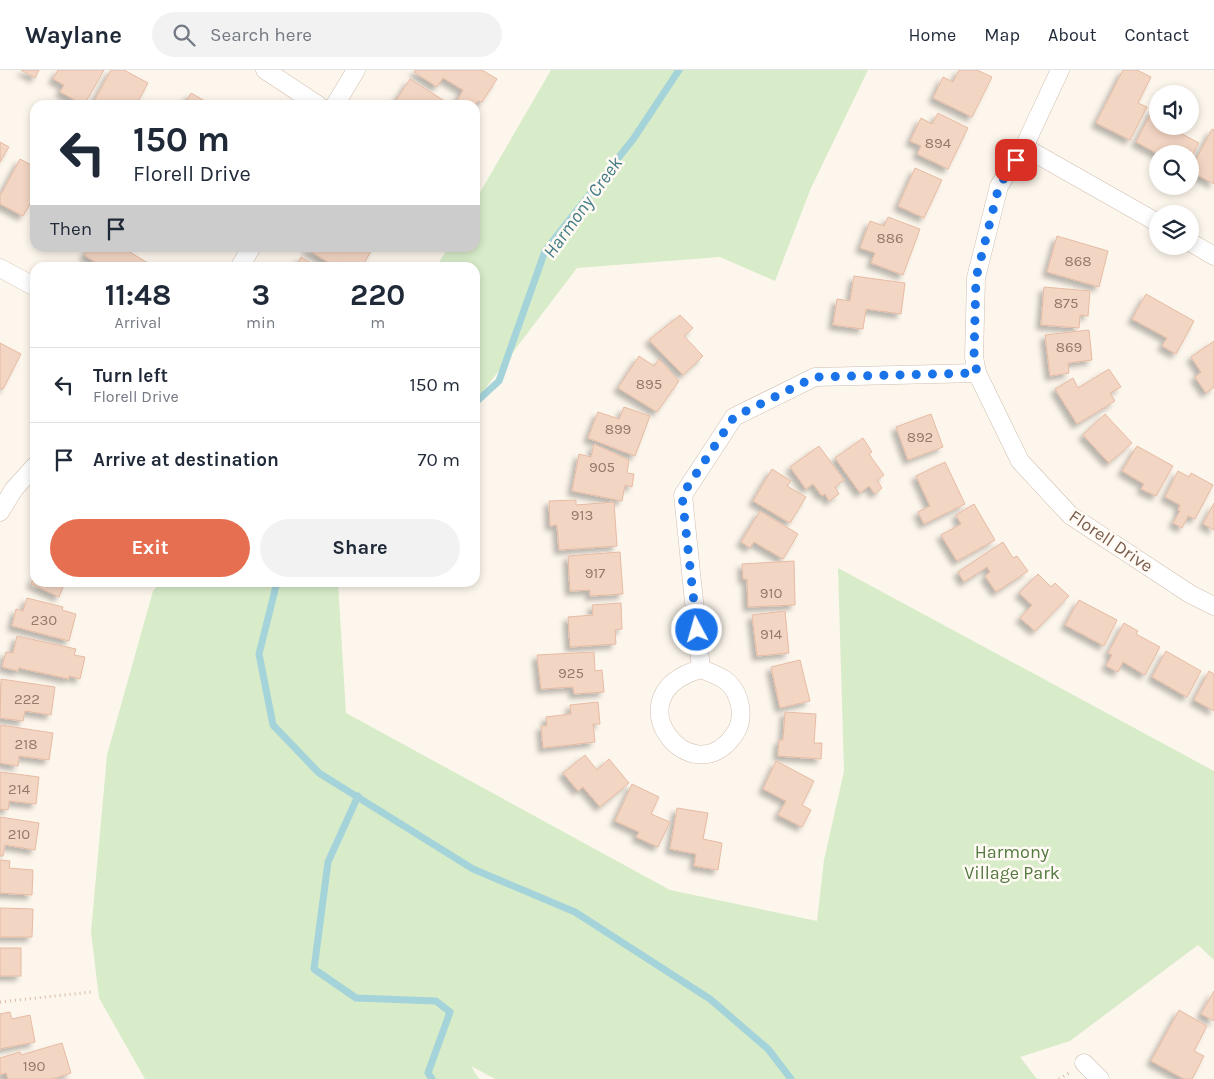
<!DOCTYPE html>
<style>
:root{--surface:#fff;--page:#f2f2f3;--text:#1f2937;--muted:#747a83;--line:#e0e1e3;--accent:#e76f51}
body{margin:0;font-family:Karla,sans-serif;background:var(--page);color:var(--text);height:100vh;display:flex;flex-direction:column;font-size:19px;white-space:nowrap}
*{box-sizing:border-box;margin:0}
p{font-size:16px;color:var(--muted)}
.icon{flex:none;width:28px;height:28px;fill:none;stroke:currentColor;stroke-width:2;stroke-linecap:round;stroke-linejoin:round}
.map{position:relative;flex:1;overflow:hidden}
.details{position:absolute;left:30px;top:192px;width:450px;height:325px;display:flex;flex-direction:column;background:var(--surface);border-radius:15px;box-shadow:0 2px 8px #0003}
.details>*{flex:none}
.top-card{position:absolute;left:30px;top:30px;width:450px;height:152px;border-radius:15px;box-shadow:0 2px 8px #0003;background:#fff;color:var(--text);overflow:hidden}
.buttons{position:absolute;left:1149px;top:15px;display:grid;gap:10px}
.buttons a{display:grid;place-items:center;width:50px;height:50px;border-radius:50%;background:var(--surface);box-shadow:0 2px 8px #0003;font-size:25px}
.pin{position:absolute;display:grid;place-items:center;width:42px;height:42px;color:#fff;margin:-21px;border-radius:10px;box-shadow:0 2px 8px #0006}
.me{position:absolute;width:55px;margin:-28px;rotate:354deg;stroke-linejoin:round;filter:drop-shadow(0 0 4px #0008)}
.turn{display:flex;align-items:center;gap:18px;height:105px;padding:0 20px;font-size:22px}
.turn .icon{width:65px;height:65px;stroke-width:2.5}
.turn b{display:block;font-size:35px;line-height:42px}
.then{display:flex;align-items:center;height:48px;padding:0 20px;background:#0003;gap:10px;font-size:19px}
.eta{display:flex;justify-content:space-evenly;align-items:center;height:85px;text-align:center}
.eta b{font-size:30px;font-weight:700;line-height:35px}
.primary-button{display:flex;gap:10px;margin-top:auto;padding:10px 20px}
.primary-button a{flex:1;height:58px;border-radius:30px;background:var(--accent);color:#fff;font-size:20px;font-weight:700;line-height:58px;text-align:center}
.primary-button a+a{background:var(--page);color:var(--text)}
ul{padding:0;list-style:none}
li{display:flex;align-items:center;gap:15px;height:75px;padding:0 20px;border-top:1px solid var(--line)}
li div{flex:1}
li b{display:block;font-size:19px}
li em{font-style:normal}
header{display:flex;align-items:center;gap:30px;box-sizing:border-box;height:70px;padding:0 25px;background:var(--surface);border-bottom:1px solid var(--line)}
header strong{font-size:24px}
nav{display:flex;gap:28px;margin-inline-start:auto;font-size:18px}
.search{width:350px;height:45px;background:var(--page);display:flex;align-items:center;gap:12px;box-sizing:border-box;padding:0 18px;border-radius:28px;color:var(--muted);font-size:19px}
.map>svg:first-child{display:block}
.green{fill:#d8ecc9}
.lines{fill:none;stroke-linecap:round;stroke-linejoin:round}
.stream{stroke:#a5d3da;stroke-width:7}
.building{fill:#f3d5c3;stroke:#e6bba3;filter:url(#shadow)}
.street-casing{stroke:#d1beb0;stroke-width:19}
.path{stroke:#d9b8a5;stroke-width:3;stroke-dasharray:1 4;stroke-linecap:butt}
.street{stroke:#fff;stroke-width:18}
.route{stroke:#1a73e8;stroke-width:9;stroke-dasharray:0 16.2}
.labels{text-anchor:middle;stroke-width:5;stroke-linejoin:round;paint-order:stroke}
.number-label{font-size:15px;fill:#987a6a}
.street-label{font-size:18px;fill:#7a5c4d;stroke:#fffaf3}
.park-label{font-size:18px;fill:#537a41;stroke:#fffaf3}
.water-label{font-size:19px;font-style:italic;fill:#437c86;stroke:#fffaf3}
</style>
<header>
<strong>Waylane</strong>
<div class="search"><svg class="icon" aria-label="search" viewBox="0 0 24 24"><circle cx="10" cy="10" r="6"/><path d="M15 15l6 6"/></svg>Search here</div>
<nav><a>Home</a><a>Map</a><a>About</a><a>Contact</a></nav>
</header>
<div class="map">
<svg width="1214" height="1009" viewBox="0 0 1214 1009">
<defs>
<filter id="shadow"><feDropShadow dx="-4.5" dy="4.5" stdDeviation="2.5" flood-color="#0004"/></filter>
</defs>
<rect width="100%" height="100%" fill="#fdf6ec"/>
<g class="green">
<path d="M551 0H868L811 118 775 211 720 187 577 198 475 332V198L436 197 448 178H475V131Z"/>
<path d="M838 498 1214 701V890L1198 875 1070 971 1020 987 1037 1009H495L471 996 479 1009H145L99 928 91 862 107 685 153 521 160 513H338L346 643 670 820 817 851 824 790 844 701Z"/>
</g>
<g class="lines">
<g class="stream">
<path d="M475 333 499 311 545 181 634 68 679 0"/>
<path d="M277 512 259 584 273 655 319 703 473 799 575 842 710 929 768 979 791 1009"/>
<path d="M358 726 328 792 314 899 356 928 436 931 450 942 428 1003 432 1009"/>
</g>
</g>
<g class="building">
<path d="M21 0H39L35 8Z"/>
<path d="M58 0H104L84 35 60 22 64 15 53 9Z"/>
<path d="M111 0H124L148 13 136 35H92Z"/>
<path d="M415 0H482L497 9 482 32 478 31 475 36 463 35 457 31 463 20 443 8 437 17 414 2Z"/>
<path d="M959 0H977L992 7 972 47 933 28 943 7 953 12Z"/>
<path d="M1123 0H1137L1151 7 1138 33 1147 37 1130 70 1096 53Z"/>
<path d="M410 9 451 35H393Z"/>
<path d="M191 23 212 35H184Z"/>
<path d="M1153 39 1158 42V56H1167L1199 73 1190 90V84H1158L1136 72Z"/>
<path d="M938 43 968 58 948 99 917 84 921 76 910 71 921 48 932 54Z"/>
<path d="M1212 59 1214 60V114L1190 101Z"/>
<path d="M0 72 9 77 0 92Z"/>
<path d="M20 89 35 97V125L23 146 0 134V126Z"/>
<path d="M915 98 942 110 924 148 898 136Z"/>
<path d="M888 147 920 159 903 205 871 193 875 183 860 178 870 151 884 156Z"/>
<path d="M1057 166 1108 181 1099 217 1047 202Z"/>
<path d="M89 178H123L148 193 145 198H104L84 185Z"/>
<path d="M308 178H373L361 198H349L340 192 336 197 306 179Z"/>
<path d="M301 187 320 198H295Z"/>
<path d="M854 206 905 213 901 244 866 239 863 259 833 255 837 229 850 231Z"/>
<path d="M1044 217 1090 221 1088 246 1080 245 1079 258 1041 255Z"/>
<path d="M1146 224 1194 251 1176 284 1162 276 1167 268 1132 249Z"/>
<path d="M680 245 693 258 684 266 703 286 683 305 649 270Z"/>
<path d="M1089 260 1092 290 1068 293 1069 303 1050 306 1045 265Z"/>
<path d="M1214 271V317L1206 323 1195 307 1201 302 1191 287Z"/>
<path d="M0 273 21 284 3 319 0 318Z"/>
<path d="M639 286 654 296 659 289 679 311 657 342 618 318Z"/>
<path d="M1109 299 1121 317 1110 323 1115 331 1077 354 1055 319 1073 308 1078 318Z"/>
<path d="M624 337 650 346 635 386 588 368 598 342 619 349Z"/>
<path d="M931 344 943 377 908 390 896 357Z"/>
<path d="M1105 344 1132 373 1109 393 1083 365Z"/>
<path d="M863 368 872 382 869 384 884 405 877 410 882 418 875 424 869 416 860 423 835 388Z"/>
<path d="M594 374 629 390 627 403 634 404 632 417 625 415 622 431 572 421 579 384 591 387Z"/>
<path d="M819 376 844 410 835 417 839 424 829 431 825 424 822 426 813 414 806 419 790 397Z"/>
<path d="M1137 376 1173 396 1156 426 1141 419 1144 414 1122 401Z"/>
<path d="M945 392 965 434 924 454 918 442 930 436 916 406Z"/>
<path d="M772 399 791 411 787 416 806 427 790 453 753 431Z"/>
<path d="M1178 401 1189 407 1191 403 1213 415 1195 449 1188 446 1182 458 1173 453 1180 441 1178 440 1180 435 1165 427Z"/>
<path d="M576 430V435L614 432 617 476 559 480 557 455 550 456 549 431Z"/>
<path d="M1214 433V460L1203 454Z"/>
<path d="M974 434 995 470 957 491 941 465 961 454 956 445Z"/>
<path d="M760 441 798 464 783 489 754 472 750 478 741 472Z"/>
<path d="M1003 472 1013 488 1017 486 1028 501 996 522 985 506 990 502 987 497 964 512 958 502Z"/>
<path d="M620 482 623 524 590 526V520L570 521 568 486Z"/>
<path d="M794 491 795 535 748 537 747 509H743L742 494Z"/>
<path d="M35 504V512H65L59 527 31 514Z"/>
<path d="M1038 504 1051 517 1055 513 1069 526 1035 561 1020 548 1032 535 1019 523Z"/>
<path d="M27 528 63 537 62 540 76 544 69 571 12 556 16 539 23 541Z"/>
<path d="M1079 530 1117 550 1104 576 1065 555Z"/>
<path d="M621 533 622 559 615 560 616 574 570 577 568 547 593 545 592 535Z"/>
<path d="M785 541 789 583 757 586 752 545Z"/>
<path d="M1124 553 1138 561 1136 564 1160 577 1145 605 1123 592 1118 602 1106 596 1112 585 1108 583Z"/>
<path d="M17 566 76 579 74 585 85 587 80 609 69 606V609L19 598 18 601 2 597 6 582 13 583Z"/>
<path d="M1166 581 1201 601 1187 627 1152 607Z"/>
<path d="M594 582 595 601 602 600 604 622 574 624 573 617 541 619 537 585Z"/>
<path d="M800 590 810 631 780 638 771 597Z"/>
<path d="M1209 601 1214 604V641L1194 630Z"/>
<path d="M1 609 55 617 51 645 25 641 23 651 0 648Z"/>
<path d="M598 632 600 654H593L595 672 543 678 541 656H547L546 647 571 644 570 635Z"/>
<path d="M785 642 816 644 814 673H822L821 689 778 686 779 670H783Z"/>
<path d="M0 655 53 663 49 690 19 686 18 696 0 693Z"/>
<path d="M585 685 597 700 609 689 629 713 600 737 583 717 578 721 563 703Z"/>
<path d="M776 691 814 711 802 735 811 740 802 757 778 745 786 731 763 719Z"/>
<path d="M0 702 39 707 36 734 9 731 8 740 0 739Z"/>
<path d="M632 714 659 727 651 744 670 752 658 777 636 767 639 762 615 751Z"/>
<path d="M677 738 708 743 703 769 722 773 718 800 694 796 696 784 670 779Z"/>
<path d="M0 747 39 753 35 780 5 775 3 786H0Z"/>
<path d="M0 790 10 791 9 798 33 800 32 825 0 823Z"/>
<path d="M0 838 33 839 32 867H0Z"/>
<rect x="0" y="878" width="21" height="28"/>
<path d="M1214 921V951L1201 944Z"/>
<path d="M1179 940 1207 956 1194 981 1204 986 1192 1009H1184L1151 991Z"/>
<path d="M10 942 12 949 30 945 35 972 0 979V944Z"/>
<path d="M62 973 71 1003 52 1009H8L6 1003 0 1005V988L20 982 21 985Z"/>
</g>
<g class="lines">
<defs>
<g id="street">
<path d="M265 0 318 35"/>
<path d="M1060 0 1024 77 999 116 976 208 974 287 977 303 1020 391 1070 445 1190 524 1214 536"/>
<path d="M335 35 356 0"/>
<path d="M1024 77 1158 153"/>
<path d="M1190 172 1214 186"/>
<path d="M0 198 35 217"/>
<path d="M239 198 251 178"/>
<path d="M0 442 14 419 35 396"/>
<path d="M701 599 683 425 734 347 815 307 977 303"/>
<path d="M701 599C709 602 717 605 725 610 741 622 746 649 734 665 691 727 610 624 701 599Z"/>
<path d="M1084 993 1100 1009"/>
</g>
</defs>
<use href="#street" class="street-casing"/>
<g class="path">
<path d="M0 932 91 922"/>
<path d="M1059 1009 1069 1003"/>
</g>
<use href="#street" class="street"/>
</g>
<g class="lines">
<path class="route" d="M697 560 682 425 734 347 815 307 977 303 974 287 976 208 999 116 1016 90"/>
</g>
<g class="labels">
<g class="number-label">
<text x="938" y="78">894</text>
<text x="890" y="173">886</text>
<text x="1078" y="196">868</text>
<text x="1066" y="238">875</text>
<text x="1069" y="282">869</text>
<text x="649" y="319">895</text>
<text x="618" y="364">899</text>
<text x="920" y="372">892</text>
<text x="602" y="402">905</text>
<text x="582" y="450">913</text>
<text x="595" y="508">917</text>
<text x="771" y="528">910</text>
<text x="44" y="555">230</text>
<text x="771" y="569">914</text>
<text x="571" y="608">925</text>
<text x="27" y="634">222</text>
<text x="26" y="679">218</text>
<text x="19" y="724">214</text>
<text x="19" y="769">210</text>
<text x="34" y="1001">190</text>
</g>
<g class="street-label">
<text transform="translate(1111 471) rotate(34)" y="6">Florell Drive</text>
</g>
<g class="park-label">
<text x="1012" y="788">Harmony<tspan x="1012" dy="21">Village Park</tspan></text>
</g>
<g class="water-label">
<text transform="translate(582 137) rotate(-54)" y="7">Harmony Creek</text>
</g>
</g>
</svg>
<div class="buttons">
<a><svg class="icon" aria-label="sound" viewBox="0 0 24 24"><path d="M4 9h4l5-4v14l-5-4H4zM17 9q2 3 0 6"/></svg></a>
<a><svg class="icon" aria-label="search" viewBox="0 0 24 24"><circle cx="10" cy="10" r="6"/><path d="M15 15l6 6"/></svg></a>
<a><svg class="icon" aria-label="layers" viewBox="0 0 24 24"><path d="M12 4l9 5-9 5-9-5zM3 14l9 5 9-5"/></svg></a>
</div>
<div class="pin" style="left:1016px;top:90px;background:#d93025"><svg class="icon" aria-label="arrive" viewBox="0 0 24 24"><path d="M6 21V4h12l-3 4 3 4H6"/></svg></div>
<svg class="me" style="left:697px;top:560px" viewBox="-20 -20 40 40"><circle r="17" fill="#1a73e8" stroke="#fff" stroke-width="3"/><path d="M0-11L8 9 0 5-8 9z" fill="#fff"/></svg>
<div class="top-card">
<div class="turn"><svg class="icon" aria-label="left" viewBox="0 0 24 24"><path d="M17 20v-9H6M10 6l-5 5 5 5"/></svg><div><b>150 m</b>Florell Drive</div></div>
<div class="then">Then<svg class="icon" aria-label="arrive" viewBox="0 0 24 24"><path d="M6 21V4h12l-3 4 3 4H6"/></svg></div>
</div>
<section class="details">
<div class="eta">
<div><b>11:48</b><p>Arrival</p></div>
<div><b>3</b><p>min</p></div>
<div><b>220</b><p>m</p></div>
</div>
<ul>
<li><svg class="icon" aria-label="left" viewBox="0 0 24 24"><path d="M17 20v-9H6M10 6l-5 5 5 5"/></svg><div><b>Turn left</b><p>Florell Drive</p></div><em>150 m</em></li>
<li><svg class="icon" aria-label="arrive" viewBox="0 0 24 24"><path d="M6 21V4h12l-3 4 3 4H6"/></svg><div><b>Arrive at destination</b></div><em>70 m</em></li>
</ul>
<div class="primary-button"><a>Exit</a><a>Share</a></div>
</section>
</div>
